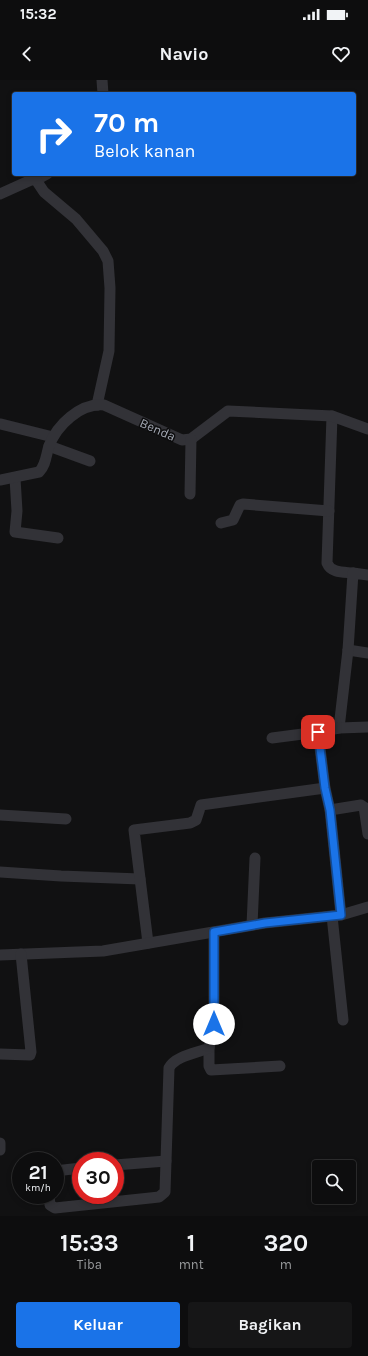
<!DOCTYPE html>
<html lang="id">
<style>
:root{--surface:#0d0d0e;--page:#161617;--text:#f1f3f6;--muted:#9a9c9e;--line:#2d2d2e;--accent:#1a73e8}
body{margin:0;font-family:Karla,sans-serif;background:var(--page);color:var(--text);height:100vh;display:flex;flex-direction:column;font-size:15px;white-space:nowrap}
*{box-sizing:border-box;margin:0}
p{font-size:13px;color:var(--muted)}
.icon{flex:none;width:22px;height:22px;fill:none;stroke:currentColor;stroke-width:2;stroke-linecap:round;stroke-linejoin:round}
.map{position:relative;height:1136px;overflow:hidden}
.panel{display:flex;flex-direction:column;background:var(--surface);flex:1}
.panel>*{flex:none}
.top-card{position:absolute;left:12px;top:12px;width:344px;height:84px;border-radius:4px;box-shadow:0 2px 6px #0003,0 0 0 1px var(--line);background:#1a73e8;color:#fff;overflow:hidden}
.fabs{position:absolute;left:312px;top:1080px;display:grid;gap:8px}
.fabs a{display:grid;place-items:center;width:44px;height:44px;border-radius:4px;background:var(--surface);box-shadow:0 2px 6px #0003,0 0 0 1px var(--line);font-size:20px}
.speed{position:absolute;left:12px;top:1072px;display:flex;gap:8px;font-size:20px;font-weight:700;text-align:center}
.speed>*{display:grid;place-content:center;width:52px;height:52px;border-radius:50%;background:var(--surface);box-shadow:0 2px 6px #0003,0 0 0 1px var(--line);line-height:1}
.speed small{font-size:10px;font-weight:400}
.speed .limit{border:6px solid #d22;background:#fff;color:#111}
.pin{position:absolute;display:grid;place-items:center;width:34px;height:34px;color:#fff;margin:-17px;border-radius:8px;box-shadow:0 2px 6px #0006}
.me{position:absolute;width:44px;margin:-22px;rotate:0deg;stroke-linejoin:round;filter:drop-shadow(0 0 3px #0008)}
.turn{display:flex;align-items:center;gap:14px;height:84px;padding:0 16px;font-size:18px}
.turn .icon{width:52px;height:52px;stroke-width:2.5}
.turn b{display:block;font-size:28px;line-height:34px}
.eta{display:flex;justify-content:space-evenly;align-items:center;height:68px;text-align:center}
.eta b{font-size:24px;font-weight:700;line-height:28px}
.cta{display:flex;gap:8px;margin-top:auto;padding:8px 16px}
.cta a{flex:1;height:46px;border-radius:4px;background:var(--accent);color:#fff;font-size:16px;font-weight:700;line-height:46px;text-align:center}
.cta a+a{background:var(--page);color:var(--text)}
.status{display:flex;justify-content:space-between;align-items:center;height:28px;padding:0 20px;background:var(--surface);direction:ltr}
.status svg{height:11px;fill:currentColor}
header{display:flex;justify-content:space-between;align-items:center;height:52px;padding:0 16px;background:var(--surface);font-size:18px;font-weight:700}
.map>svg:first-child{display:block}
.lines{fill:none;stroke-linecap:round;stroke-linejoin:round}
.minor{stroke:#323237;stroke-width:11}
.route-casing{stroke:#114b97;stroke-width:10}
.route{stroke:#1a73e8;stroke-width:7}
.labels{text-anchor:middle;stroke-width:3;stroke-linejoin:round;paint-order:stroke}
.street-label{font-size:13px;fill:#a2a7b2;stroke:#0c0c0d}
</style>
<div class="status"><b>15:32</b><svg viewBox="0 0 49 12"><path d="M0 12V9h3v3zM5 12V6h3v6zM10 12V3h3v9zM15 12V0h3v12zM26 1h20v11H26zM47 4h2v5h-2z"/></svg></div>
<header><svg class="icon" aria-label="back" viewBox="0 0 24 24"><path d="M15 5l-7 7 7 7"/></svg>Navio<svg class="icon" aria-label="heart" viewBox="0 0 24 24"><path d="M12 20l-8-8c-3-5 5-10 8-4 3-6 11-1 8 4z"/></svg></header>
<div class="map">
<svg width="368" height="1136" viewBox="0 0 368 1136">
<rect width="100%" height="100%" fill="#111112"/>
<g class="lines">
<g class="minor">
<path d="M102 0 103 14"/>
<path d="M36 100 47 94"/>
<path d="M0 114 31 100H36L44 112 76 139 103 171 108 181 110 208 109 271 97 325"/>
<path d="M332 336 327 483C331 493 343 492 353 493"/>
<path d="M1 344 53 357"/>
<path d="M49 366 90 381"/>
<path d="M15 398 17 431 15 452 58 458"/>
<path d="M0 400 39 392C46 385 46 375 49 366 57 345 80 323 104 325L182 360 191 359 228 331 332 336 368 349"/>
<path d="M190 414 191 359"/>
<path d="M221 443 233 440 240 425 243 424 329 431"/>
<path d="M348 570 368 573"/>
<path d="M339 648 348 570 353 493 368 495"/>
<path d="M272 658 318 652"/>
<path d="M330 730 361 725 364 727 368 754"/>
<path d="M0 735 66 739"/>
<path d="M0 792 61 796 140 799"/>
<path d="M341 835 330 730 325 708 318 652 339 648 368 647"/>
<path d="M332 836 343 940"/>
<path d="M252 845 255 778"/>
<path d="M148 863 134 750 190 743 196 740 201 725 325 708"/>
<path d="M0 875 103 871 265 843 341 835 368 827"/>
<path d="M209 968V986L211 990 280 986"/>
<path d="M0 974 30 975 31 972 21 874"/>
<path d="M0 1063V1070"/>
<path d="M115 1085 166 1081"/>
<path d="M55 1091 81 1088"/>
<path d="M49 1115 50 1125 55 1128 150 1118 159 1117 165 1112 169 988C175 976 197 973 209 968L214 944V852"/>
</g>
</g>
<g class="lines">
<defs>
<path id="route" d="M214 944V852L265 843 341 835 330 730 325 708 318 652"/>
</defs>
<use href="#route" class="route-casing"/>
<use href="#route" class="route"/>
</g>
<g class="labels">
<g class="street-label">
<text transform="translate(158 349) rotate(24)" y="5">Benda</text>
</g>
</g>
</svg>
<div class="fabs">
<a><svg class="icon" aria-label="search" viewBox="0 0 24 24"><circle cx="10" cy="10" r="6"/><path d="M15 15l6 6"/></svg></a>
</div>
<div class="speed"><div>21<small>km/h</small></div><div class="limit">30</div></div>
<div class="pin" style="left:318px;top:652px;background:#d93025"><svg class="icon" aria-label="arrive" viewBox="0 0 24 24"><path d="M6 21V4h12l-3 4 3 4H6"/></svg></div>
<svg class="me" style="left:214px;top:944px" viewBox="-20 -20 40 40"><circle r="19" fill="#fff"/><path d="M0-13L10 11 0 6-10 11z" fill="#1a73e8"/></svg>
<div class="top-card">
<div class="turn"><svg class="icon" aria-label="right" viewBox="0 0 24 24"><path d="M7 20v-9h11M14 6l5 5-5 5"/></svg><div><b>70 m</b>Belok kanan</div></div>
</div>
</div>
<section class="panel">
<div class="eta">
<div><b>15:33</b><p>Tiba</p></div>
<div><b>1</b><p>mnt</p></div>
<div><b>320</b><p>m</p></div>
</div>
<div class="cta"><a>Keluar</a><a>Bagikan</a></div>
</section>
